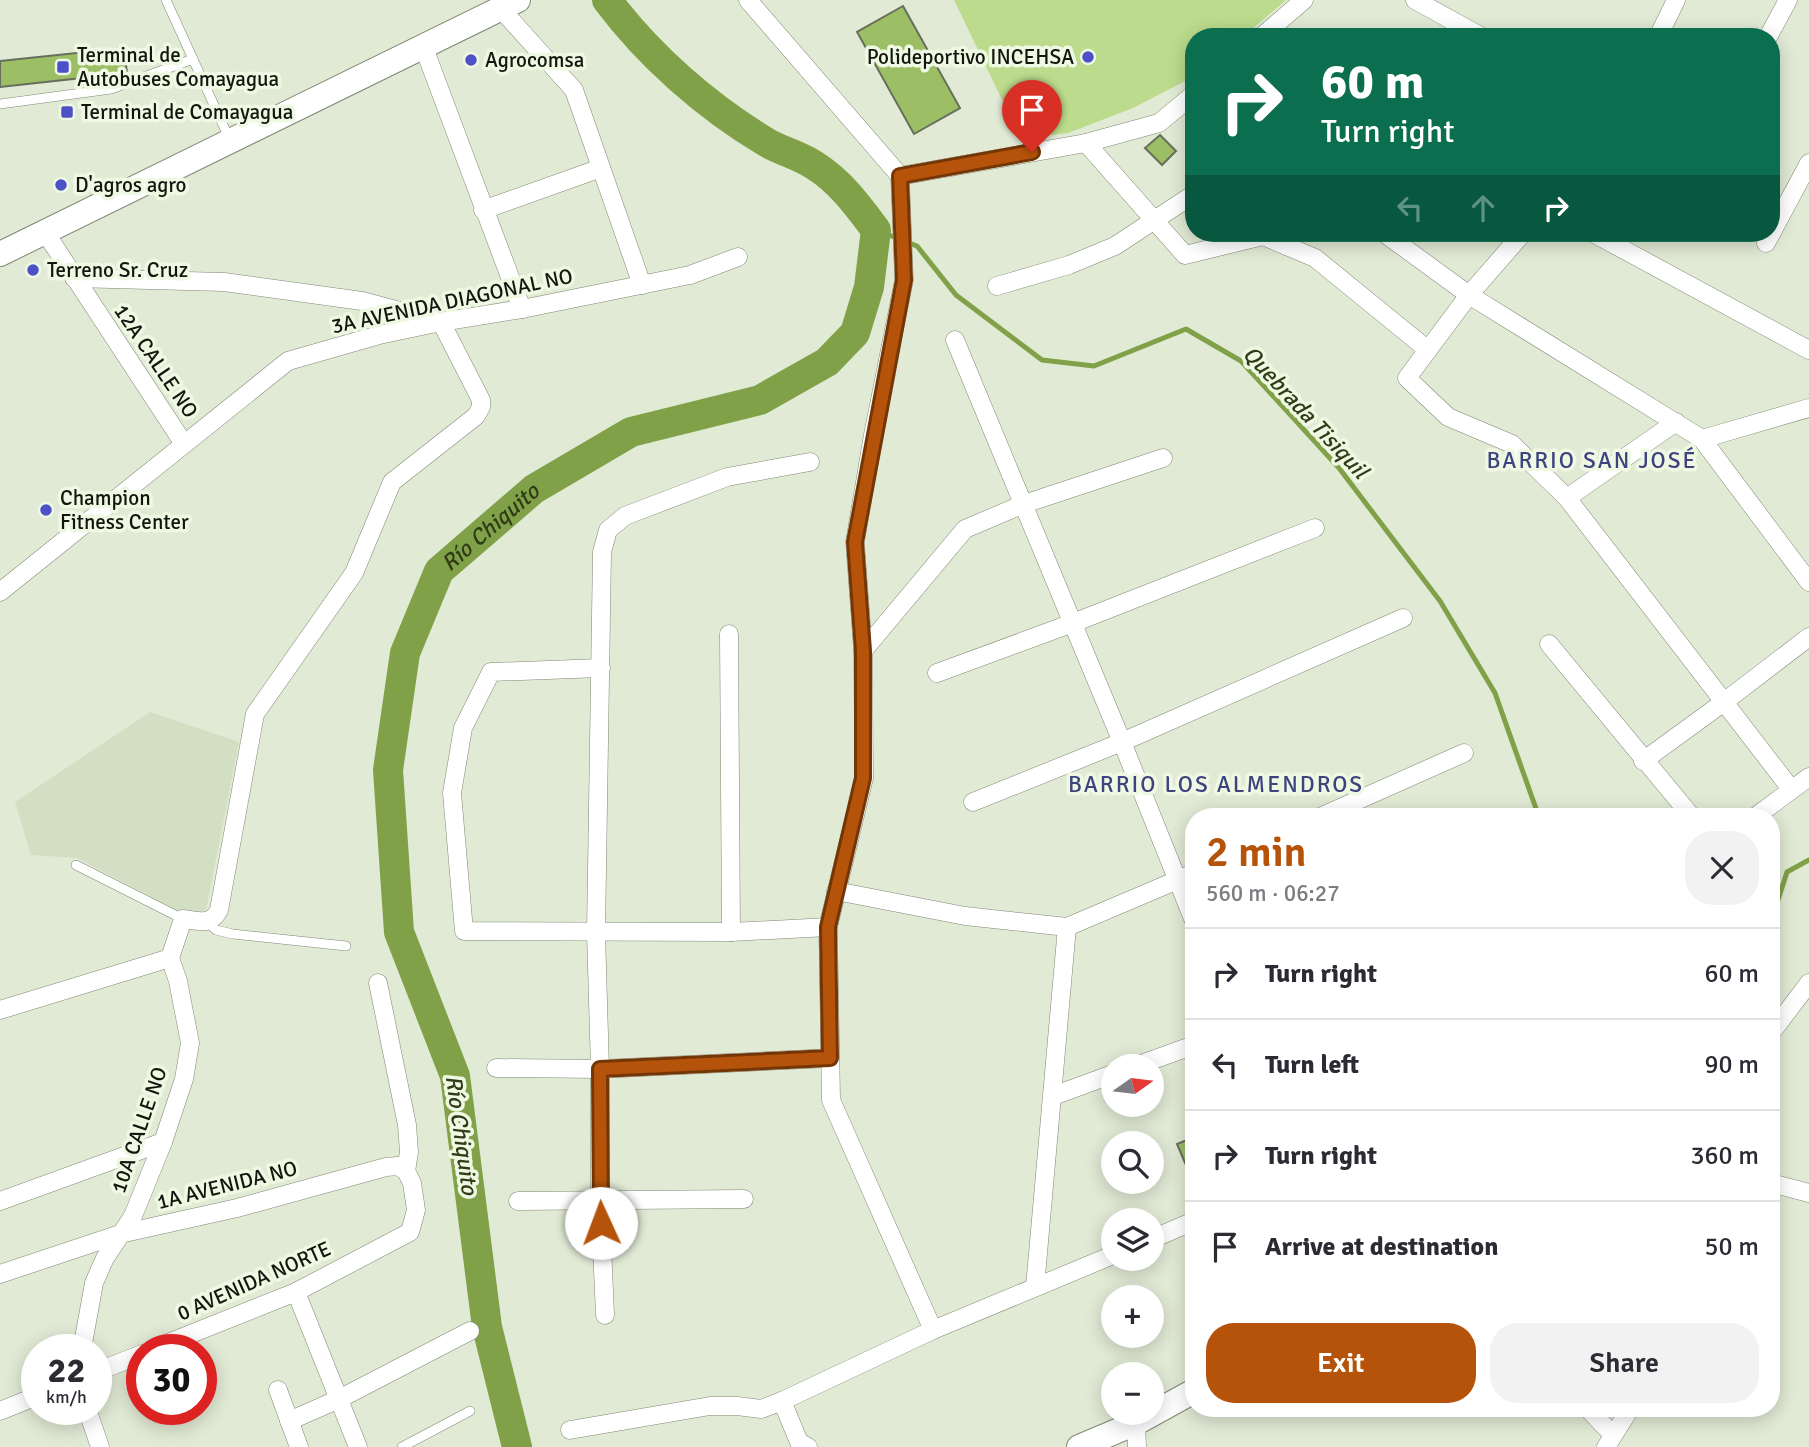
<!DOCTYPE html>
<meta charset="utf-8">
<style>
:root{--surface:#fff;--page:#f2f2f3;--text:#2b2b33;--muted:#7c7c81;--line:#e1e1e2;--accent:#b45309}
body{margin:0;font-family:Signika,sans-serif;background:var(--page);color:var(--text);height:100vh;display:flex;flex-direction:column;font-size:26px;white-space:nowrap}
*{box-sizing:border-box;margin:0}
p{font-size:23px;color:var(--muted)}
.icon{flex:none;width:38px;height:38px;fill:none;stroke:currentColor;stroke-width:2;stroke-linecap:round;stroke-linejoin:round}
.map{position:relative;flex:1;overflow:hidden}
.drawer{position:absolute;left:1185px;top:808px;width:595px;height:609px;display:flex;flex-direction:column;background:var(--surface);border-radius:28px;box-shadow:0 4px 18px #0003}
.drawer>*{flex:none}
.banner{position:absolute;left:1185px;top:28px;width:595px;height:214px;border-radius:28px;box-shadow:0 4px 18px #0003;background:#0b6e4f;color:#fff;overflow:hidden}
.needle{width:46px;rotate:76deg}
.tools{position:absolute;left:1101px;top:1054px;display:grid;gap:14px}
.tools a{display:grid;place-items:center;width:63px;height:63px;border-radius:50%;background:var(--surface);box-shadow:0 4px 18px #0003;font-size:35px}
.speed{position:absolute;left:21px;top:1334px;display:flex;gap:14px;font-size:35px;font-weight:700;text-align:center}
.speed>*{display:grid;place-content:center;width:91px;height:91px;border-radius:50%;background:var(--surface);box-shadow:0 4px 18px #0003;line-height:1}
.speed small{font-size:18px;font-weight:400}
.speed .limit{border:10px solid #d22;background:#fff;color:#111}
.pin{position:absolute;display:grid;place-items:center;width:60px;height:60px;color:#fff;margin:-72px -30px;border-radius:50% 50% 50% 0;rotate:-45deg;box-shadow:0 0 7px #0007}
.pin .icon{rotate:45deg}
.me{position:absolute;width:77px;margin:-38px;rotate:358deg;stroke-linejoin:round;filter:drop-shadow(0 0 5px #0008)}
.turn{display:flex;align-items:center;gap:24px;height:147px;padding:0 21px;font-size:32px}
.turn .icon{width:91px;height:91px;stroke-width:2.5}
.turn b{display:block;font-size:49px;line-height:60px}
.lanes{display:flex;align-items:center;height:66px;padding:0 21px;background:#0003;justify-content:center;gap:35px;direction:ltr}
.lanes .off{opacity:.35}
.round{display:grid;place-items:center;flex:none;width:74px;height:74px;border-radius:28px;background:var(--page)}
.summary{display:flex;align-items:center;justify-content:space-between;height:119px;padding:0 21px}
h1{font-size:42px;font-weight:600;line-height:52px;color:var(--accent)}
.cta{display:flex;gap:14px;margin-top:auto;padding:14px 21px}
.cta a{flex:1;height:80px;border-radius:28px;background:var(--accent);color:#fff;font-size:28px;font-weight:600;line-height:80px;text-align:center}
.cta a+a{background:var(--page);color:var(--text)}
ul{padding:0;list-style:none}
li{display:flex;align-items:center;gap:21px;height:91px;padding:0 21px;border-top:2px solid var(--line)}
li div{flex:1}
li b{display:block;font-size:26px}
li em{font-style:normal}
.map>svg:first-child{display:block}
.built{fill:#d3dfc3}
.green{fill:#bcdb8c}
.lines{fill:none;stroke-linecap:round;stroke-linejoin:round}
.stream{stroke:#81a148;stroke-width:5}
.river{stroke:#81a148;stroke-width:30}
.building{fill:#9cbe64;stroke:#676f5c;stroke-width:2}
.lane-casing{stroke:#808874;stroke-width:10}
.street-casing{stroke:#808874;stroke-width:19}
.secondary-casing{stroke:#808874;stroke-width:26}
.lane{stroke:#fff;stroke-width:9}
.street{stroke:#fff;stroke-width:18}
.secondary{stroke:#fff;stroke-width:24}
.route-casing{stroke:#753606;stroke-width:18}
.route{stroke:#b45309;stroke-width:12}
.poi-dot{fill:#4d51c7;stroke:#eef8e2;stroke-width:2.5}
.labels{text-anchor:middle;stroke-width:7;stroke-linejoin:round;paint-order:stroke}
.poi-label{font-size:21px;fill:#13160e;stroke:#eef8e2;text-anchor:start}
.street-label{font-size:21px;fill:#13160e;stroke:#eef8e2}
.water-label{font-size:23px;font-style:italic;fill:#2f3c17;stroke:#eef8e2}
.neighbourhood-label{font-size:23px;letter-spacing:2px;fill:#3c437f;stroke:#eef8e2}
</style>
<div class="map">
<svg width="1809" height="1447" viewBox="0 0 1809 1447">
<rect width="100%" height="100%" fill="#e1ead5"/>
<path class="built" d="M150 712 239 742 206 910 193 914 182 913 77 858 31 855 15 802Z"/>
<path class="green" d="M954 0H1286L1243 37H1194L1193 77 1133 108 1068 133 1021 139Z"/>
<g class="lines">
<g class="stream">
<path d="M876 230 917 246 956 295 1042 360 1094 366 1186 329 1241 361 1339 468 1440 601 1495 693 1539 817"/>
<path d="M1771 922 1787 872 1809 860"/>
</g>
<path class="river" id="s1" d="M517 1447 487 1327 455 1076 399 932 388 770 405 653 439 571 534 489 631 432 760 400 827 362 855 333 869 287 876 230C858 206 840 181 814 165 799 155 781 151 766 142 706 106 649 56 607 0"/>
</g>
<g class="building">
<path d="M903 6 960 108 914 134 857 32Z"/>
<path d="M124 48 127 73 0 87V61Z"/>
<path d="M1160 135 1176 151 1162 165 1145 148Z"/>
<path d="M1194 1137V1184L1177 1144Z"/>
</g>
<g class="lines">
<defs>
<g id="lane">
<path d="M166 0 229 138"/>
<path d="M0 104 111 89 193 59"/>
<path d="M76 865 183 919"/>
<path d="M207 922 216 930 233 934 346 946"/>
<path d="M402 1447 470 1411"/>
</g>
<g id="street">
<path d="M748 0 900 176 904 280 873 435 855 542 863 651 864 778 828 927 831 1100 933 1330"/>
<path d="M1415 0 1482 37"/>
<path d="M501 9 574 90 642 285"/>
<path d="M1261 37 1304 0"/>
<path d="M1658 37 1676 0"/>
<path d="M1768 37 1788 0"/>
<path d="M424 48 522 309"/>
<path d="M1086 143 1185 255 1263 236 1315 258 1428 350"/>
<path d="M900 176 1086 143 1159 123 1194 94"/>
<path d="M483 210 601 168"/>
<path d="M45 232 184 444"/>
<path d="M1384 233 1469 295 1702 439 1809 582"/>
<path d="M1523 233 1469 295 1407 378 1448 417 1512 444 1567 498 1791 789"/>
<path d="M1593 233 1809 350"/>
<path d="M1766 243 1809 163"/>
<path d="M74 278 224 282 362 301 441 322 481 400V407L476 416 392 482 354 573 255 714 219 910C211 926 198 921 183 919L170 958 178 981 190 1043 184 1079 163 1142 133 1216 105 1258 94 1283 82 1349"/>
<path d="M997 286 1069 265 1115 246 1194 194"/>
<path d="M955 340 1122 742 1194 921"/>
<path d="M1702 439 1809 408"/>
<path d="M1567 498 1676 422"/>
<path d="M0 592 288 361 379 335 441 322 522 309 690 275 738 257"/>
<path d="M729 634 731 932"/>
<path d="M1549 644 1692 817"/>
<path d="M863 651 965 529 1024 504 1163 458"/>
<path d="M601 668 491 672 463 728 452 793 464 931 731 932 828 927"/>
<path d="M937 673 1073 623 1315 528"/>
<path d="M1643 761 1724 702 1809 637"/>
<path d="M973 802 1122 742 1403 618"/>
<path d="M1320 817 1464 753"/>
<path d="M1755 817 1809 777"/>
<path d="M836 891 965 916 1067 927"/>
<path d="M378 983 407 1125 409 1152 406 1171"/>
<path d="M0 1010 170 958"/>
<path d="M1771 1033 1809 983"/>
<path d="M1136 1066 1194 1045"/>
<path d="M496 1068 600 1069 830 1058"/>
<path d="M1053 1096 1113 1074"/>
<path d="M1771 1183 1809 1193"/>
<path d="M0 1201 163 1142"/>
<path d="M518 1201 744 1199"/>
<path d="M1152 1239 1194 1221"/>
<path d="M0 1274 120 1234 237 1208 386 1167 398 1166 406 1171 412 1183 416 1210 410 1232 296 1292 153 1349"/>
<path d="M1035 1287 1067 927 1194 873"/>
<path d="M296 1292 358 1447"/>
<path d="M605 1315 600 1200V1069L596 933 602 552 608 530 625 516 727 477 810 462"/>
<path d="M96 1372 142 1354"/>
<path d="M278 1390 299 1447"/>
<path d="M87 1409 100 1447"/>
<path d="M1588 1409 1613 1435"/>
<path d="M0 1411 37 1396"/>
<path d="M289 1421 339 1399 470 1331"/>
<path d="M1136 1423 1137 1447"/>
<path d="M570 1430 710 1406H737L761 1409 782 1401"/>
<path d="M808 1447 799 1442 782 1401 933 1330 1113 1255"/>
<path d="M1606 1447 1630 1409"/>
</g>
<g id="secondary">
<path d="M0 254 518 0"/>
<path d="M1079 1447 1136 1423 1194 1391"/>
</g>
</defs>
<use href="#lane" class="lane-casing"/>
<use href="#street" class="street-casing"/>
<use href="#secondary" class="secondary-casing"/>
<use href="#lane" class="lane"/>
<use href="#street" class="street"/>
<use href="#secondary" class="secondary"/>
</g>
<g class="lines">
<defs>
<path id="route" d="M601 1223 600 1069 830 1058 828 927 863 778V651L855 542 904 280 900 176 1032 152"/>
</defs>
<use href="#route" class="route-casing"/>
<use href="#route" class="route"/>
</g>
<g class="poi-dot">
<circle cx="1088" cy="57" r="7"/>
<circle cx="471" cy="60" r="7"/>
<rect x="56" y="60" width="14" height="14" rx="3.5"/>
<rect x="60" y="105" width="14" height="14" rx="3.5"/>
<circle cx="61" cy="185" r="7"/>
<circle cx="33" cy="270" r="7"/>
<circle cx="46" cy="510" r="7"/>
</g>
<g class="labels">
<g class="poi-label">
<text x="77" y="62">Terminal de<tspan x="77" dy="24">Autobuses Comayagua</tspan></text>
<text x="1074" y="64" text-anchor="end">Polideportivo INCEHSA</text>
<text x="485" y="67">Agrocomsa</text>
<text x="81" y="119">Terminal de Comayagua</text>
<text x="75" y="192">D'agros agro</text>
<text x="47" y="277">Terreno Sr. Cruz</text>
<text x="60" y="505">Champion<tspan x="60" dy="24">Fitness Center</tspan></text>
</g>
<g class="street-label">
<text transform="translate(452 301) rotate(-12)" y="7">3A AVENIDA DIAGONAL NO</text>
<text transform="translate(156 361) rotate(56)" y="7">12A CALLE NO</text>
<text transform="translate(139 1130) rotate(-71)" y="7">10A CALLE NO</text>
<text transform="translate(227 1185) rotate(-14)" y="7">1A AVENIDA NO</text>
<text transform="translate(254 1281) rotate(-24)" y="7">0 AVENIDA NORTE</text>
</g>
<g class="water-label">
<text transform="translate(1306 412) rotate(47)" y="8">Quebrada Tisiquil</text>
<text dy="8" stroke="none"><textPath href="#s1" startOffset="968">Río Chiquito</textPath></text>
<text transform="translate(462 1135) rotate(82)" y="8">Río Chiquito</text>
</g>
<g class="neighbourhood-label">
<text x="1592" y="468">BARRIO SAN JOSÉ</text>
<text x="1216" y="792">BARRIO LOS ALMENDROS</text>
</g>
</g>
</svg>
<div class="tools">
<a><svg class="needle" viewBox="-14 -14 28 28"><path d="M0-13l5 13h-10z" fill="#e53935"/><path d="M0 13l5-13h-10z" fill="#7c7c81"/></svg></a>
<a><svg class="icon" aria-label="search" viewBox="0 0 24 24"><circle cx="10" cy="10" r="6"/><path d="M15 15l6 6"/></svg></a>
<a><svg class="icon" aria-label="layers" viewBox="0 0 24 24"><path d="M12 4l9 5-9 5-9-5zM3 14l9 5 9-5"/></svg></a>
<a>+</a>
<a>−</a>
</div>
<div class="speed"><div>22<small>km/h</small></div><div class="limit">30</div></div>
<div class="pin" style="left:1032px;top:152px;background:#d93025"><svg class="icon" aria-label="arrive" viewBox="0 0 24 24"><path d="M6 21V4h12l-3 4 3 4H6"/></svg></div>
<svg class="me" style="left:601px;top:1223px" viewBox="-20 -20 40 40"><circle r="19" fill="#fff"/><path d="M0-13L10 11 0 6-10 11z" fill="#b45309"/></svg>
<div class="banner">
<div class="turn"><svg class="icon" aria-label="right" viewBox="0 0 24 24"><path d="M7 20v-9h11M14 6l5 5-5 5"/></svg><div><b>60 m</b>Turn right</div></div>
<div class="lanes"><svg class="icon off" aria-label="left" viewBox="0 0 24 24"><path d="M17 20v-9H6M10 6l-5 5 5 5"/></svg><svg class="icon off" aria-label="ahead" viewBox="0 0 24 24"><path d="M12 20V5M6 11l6-6 6 6"/></svg><svg class="icon" aria-label="right" viewBox="0 0 24 24"><path d="M7 20v-9h11M14 6l5 5-5 5"/></svg></div>
</div>
<section class="drawer">
<div class="summary"><div><h1>2 min</h1><p>560 m · 06:27</p></div><a class="round"><svg class="icon" aria-label="close" viewBox="0 0 24 24"><path d="M6 6l12 12M18 6L6 18"/></svg></a></div>
<ul>
<li><svg class="icon" aria-label="right" viewBox="0 0 24 24"><path d="M7 20v-9h11M14 6l5 5-5 5"/></svg><div><b>Turn right</b></div><em>60 m</em></li>
<li><svg class="icon" aria-label="left" viewBox="0 0 24 24"><path d="M17 20v-9H6M10 6l-5 5 5 5"/></svg><div><b>Turn left</b></div><em>90 m</em></li>
<li><svg class="icon" aria-label="right" viewBox="0 0 24 24"><path d="M7 20v-9h11M14 6l5 5-5 5"/></svg><div><b>Turn right</b></div><em>360 m</em></li>
<li><svg class="icon" aria-label="arrive" viewBox="0 0 24 24"><path d="M6 21V4h12l-3 4 3 4H6"/></svg><div><b>Arrive at destination</b></div><em>50 m</em></li>
</ul>
<div class="cta"><a>Exit</a><a>Share</a></div>
</section>
</div>
